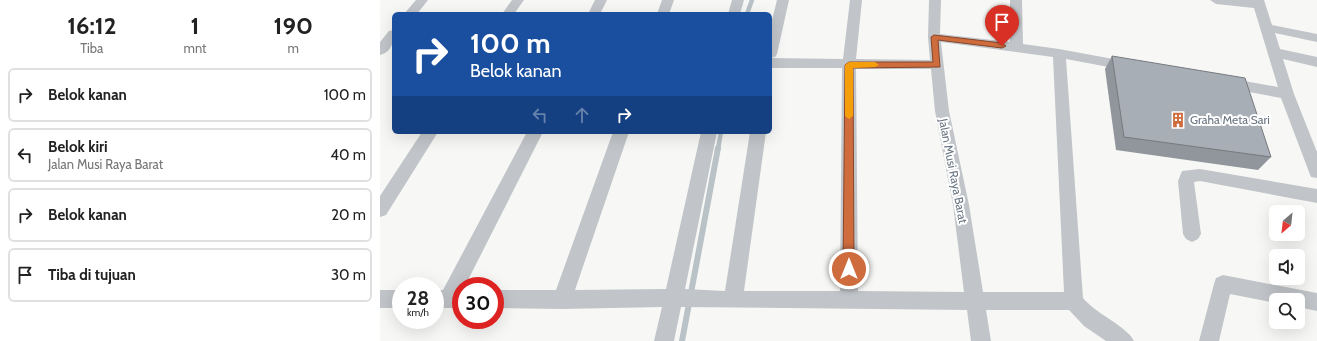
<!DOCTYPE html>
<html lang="id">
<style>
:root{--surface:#fff;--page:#f6f6f6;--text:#222;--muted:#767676;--line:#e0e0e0}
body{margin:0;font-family:Cabin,sans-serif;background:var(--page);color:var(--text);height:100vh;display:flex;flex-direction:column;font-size:15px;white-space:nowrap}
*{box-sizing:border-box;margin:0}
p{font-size:13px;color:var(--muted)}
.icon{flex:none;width:22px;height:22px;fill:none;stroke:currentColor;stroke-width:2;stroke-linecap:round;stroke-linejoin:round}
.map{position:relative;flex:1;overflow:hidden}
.sheet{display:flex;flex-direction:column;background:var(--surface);width:380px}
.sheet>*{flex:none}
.banner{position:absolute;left:12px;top:12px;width:380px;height:122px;border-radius:6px;box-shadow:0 4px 16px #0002;background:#1a4fa0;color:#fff;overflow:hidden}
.needle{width:26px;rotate:208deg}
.fabs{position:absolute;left:889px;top:205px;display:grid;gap:8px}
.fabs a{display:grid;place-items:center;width:36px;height:36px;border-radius:6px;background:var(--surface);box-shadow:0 4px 16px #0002;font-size:20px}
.speed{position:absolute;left:12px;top:277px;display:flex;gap:8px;font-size:20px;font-weight:700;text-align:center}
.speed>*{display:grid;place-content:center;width:52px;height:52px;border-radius:50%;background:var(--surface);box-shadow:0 4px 16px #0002;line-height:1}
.speed small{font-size:10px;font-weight:400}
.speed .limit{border:6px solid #d22;background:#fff;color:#111}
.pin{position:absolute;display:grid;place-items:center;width:34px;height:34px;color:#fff;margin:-41px -17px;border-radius:50% 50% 50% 0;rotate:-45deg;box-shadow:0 0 4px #0007}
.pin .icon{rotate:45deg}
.me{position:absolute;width:44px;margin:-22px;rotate:0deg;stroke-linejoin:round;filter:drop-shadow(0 0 3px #0008)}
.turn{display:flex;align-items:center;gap:14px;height:84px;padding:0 12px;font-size:18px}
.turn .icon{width:52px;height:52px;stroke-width:2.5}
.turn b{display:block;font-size:28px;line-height:34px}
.lanes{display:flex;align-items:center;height:38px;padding:0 12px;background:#0003;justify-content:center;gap:20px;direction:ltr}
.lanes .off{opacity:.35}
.eta{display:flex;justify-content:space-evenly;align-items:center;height:68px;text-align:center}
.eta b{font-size:24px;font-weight:800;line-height:28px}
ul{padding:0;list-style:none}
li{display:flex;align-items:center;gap:12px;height:54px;margin:0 8px 6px;padding:0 4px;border:2px solid var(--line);border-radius:6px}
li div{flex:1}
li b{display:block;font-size:15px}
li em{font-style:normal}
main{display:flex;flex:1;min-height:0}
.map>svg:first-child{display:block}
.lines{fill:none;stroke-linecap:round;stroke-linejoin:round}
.stream-far1{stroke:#b9c2c7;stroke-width:4.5}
.stream{stroke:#b9c2c7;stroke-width:6}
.minor{fill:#c1c4c8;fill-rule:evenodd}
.wall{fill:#90969c}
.building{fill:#a8aeb5;stroke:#767a7f}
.route{fill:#cf6c3e;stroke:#874628}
.slow{fill:#f59e0b}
.labels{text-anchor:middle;stroke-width:4;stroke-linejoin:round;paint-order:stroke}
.poi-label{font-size:12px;fill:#6a7683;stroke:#fff;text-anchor:start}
.street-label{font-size:12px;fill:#6a7683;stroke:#fff}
</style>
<main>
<section class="sheet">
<div class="eta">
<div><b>16:12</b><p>Tiba</p></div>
<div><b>1</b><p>mnt</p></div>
<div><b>190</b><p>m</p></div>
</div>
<ul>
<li><svg class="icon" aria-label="right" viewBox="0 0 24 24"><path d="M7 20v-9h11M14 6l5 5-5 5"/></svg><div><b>Belok kanan</b></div><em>100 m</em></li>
<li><svg class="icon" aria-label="left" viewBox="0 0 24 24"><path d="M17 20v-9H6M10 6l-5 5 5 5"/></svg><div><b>Belok kiri</b><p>Jalan Musi Raya Barat</p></div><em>40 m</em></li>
<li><svg class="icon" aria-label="right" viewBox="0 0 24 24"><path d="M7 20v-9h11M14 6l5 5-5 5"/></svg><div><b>Belok kanan</b></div><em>20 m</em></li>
<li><svg class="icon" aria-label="arrive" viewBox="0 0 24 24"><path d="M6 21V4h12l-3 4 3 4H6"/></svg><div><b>Tiba di tujuan</b></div><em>30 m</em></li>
</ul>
</section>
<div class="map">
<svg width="937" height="341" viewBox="0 0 937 341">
<rect width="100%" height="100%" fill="#f7f8f5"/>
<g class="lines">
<g class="stream-far1">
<path d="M367 14 372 0"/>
<path d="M338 149 341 132"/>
</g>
<path class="stream" d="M302 341 338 148"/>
<g class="minor">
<path d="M36 0H48L37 14H24Z"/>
<path d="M132 0H144L134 14H122Z"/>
<path d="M215 0H227L220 14H208Z"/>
<path d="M282 0H294L289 14H277Z"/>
<path d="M352 0H364L360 14H348Z"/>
<path d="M397 0H409L397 54 395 57 390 58V28Z"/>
<path d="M470 0H482L476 59 550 60 548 37 549 0H561L560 34 630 42V0H642L643 44 679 49 755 63 757 66 755 69 750 71 686 59 703 298C716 314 748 327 754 341H726L704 326 689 310H606L611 341H591L587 310 301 307 294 341H274L282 307 182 309 115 308V290H176L233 132H249L195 290 286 289 321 132H337L305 289 345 291 370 132H386L364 291H460L462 68H390V58L463 59ZM561 42 673 57 684 292H603L589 205 569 111ZM476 69H551L555 111 573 205 584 292 478 291Z"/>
<path d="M830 0H884L892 25 937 34V42L895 33 900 49 937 57V67L903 59 914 94 937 152V178L931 177 929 172 901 98 848 88 843 86 841 83 843 80 848 78 898 87 874 8 836 4Z"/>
<path d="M14 30C14 41 12 52 0 55V42L9 31Z"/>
<path d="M42 132H58L6 215 0 217V196Z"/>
<path d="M147 132H163L85 286H81V308H55V290H63Z"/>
<path d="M820 169 937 189V203L820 181 814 182 821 234 818 239 812 242 806 239 803 234 798 181 802 171Z"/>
<path d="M843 275 937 293V311L918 307V300H896V303L850 294 839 341H819L834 284 836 278Z"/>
<rect x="0" y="290" width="21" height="18"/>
</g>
</g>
<path class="wall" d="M732 56 891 157 878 170 736 150 725 69Z"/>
<path class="building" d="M732 56 865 78 891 157 744 137Z"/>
<path class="route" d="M554 35 622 43 626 46 622 48 558 40 560 67 473 68 474 269 472 272 469 274 465 272 463 269 465 65 469 62H553L551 37Z"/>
<path class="slow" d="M469 62H495L499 65 495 67 473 68V116L469 119 465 116V65Z"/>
<defs>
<symbol id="building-bare" viewBox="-9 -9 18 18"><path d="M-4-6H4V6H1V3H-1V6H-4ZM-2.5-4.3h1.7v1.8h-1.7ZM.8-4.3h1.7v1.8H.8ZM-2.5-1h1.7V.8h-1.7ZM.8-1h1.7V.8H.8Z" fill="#cf6c3e" stroke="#fff" stroke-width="2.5" paint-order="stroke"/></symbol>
</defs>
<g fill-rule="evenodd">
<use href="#building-bare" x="787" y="109" width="22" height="22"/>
</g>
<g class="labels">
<g class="poi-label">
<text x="810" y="124">Graha Meta Sari</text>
</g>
<g class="street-label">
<text transform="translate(573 171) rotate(79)" y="4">Jalan Musi Raya Barat</text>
</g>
</g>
</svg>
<div class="fabs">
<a><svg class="needle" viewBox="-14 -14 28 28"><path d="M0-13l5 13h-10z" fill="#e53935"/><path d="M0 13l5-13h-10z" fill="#767676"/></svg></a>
<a><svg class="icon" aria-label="sound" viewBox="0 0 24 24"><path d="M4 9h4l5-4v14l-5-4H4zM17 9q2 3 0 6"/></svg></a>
<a><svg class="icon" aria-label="search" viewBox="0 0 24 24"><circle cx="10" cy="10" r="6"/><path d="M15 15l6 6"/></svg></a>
</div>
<div class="speed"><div>28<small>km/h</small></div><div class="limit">30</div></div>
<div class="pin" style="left:622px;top:46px;background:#d93025"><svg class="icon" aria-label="arrive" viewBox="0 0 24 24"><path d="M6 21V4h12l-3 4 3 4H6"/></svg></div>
<svg class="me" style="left:469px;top:269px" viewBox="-20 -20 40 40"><circle r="17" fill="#cf6c3e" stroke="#fff" stroke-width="3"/><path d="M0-11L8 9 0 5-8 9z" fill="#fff"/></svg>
<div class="banner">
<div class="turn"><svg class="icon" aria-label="right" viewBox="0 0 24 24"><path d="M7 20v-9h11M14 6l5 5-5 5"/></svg><div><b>100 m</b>Belok kanan</div></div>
<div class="lanes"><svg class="icon off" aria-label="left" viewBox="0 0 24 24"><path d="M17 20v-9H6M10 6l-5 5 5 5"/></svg><svg class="icon off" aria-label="ahead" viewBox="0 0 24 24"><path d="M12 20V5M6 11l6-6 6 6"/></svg><svg class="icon" aria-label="right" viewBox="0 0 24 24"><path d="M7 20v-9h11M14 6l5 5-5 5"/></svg></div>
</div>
</div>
</main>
